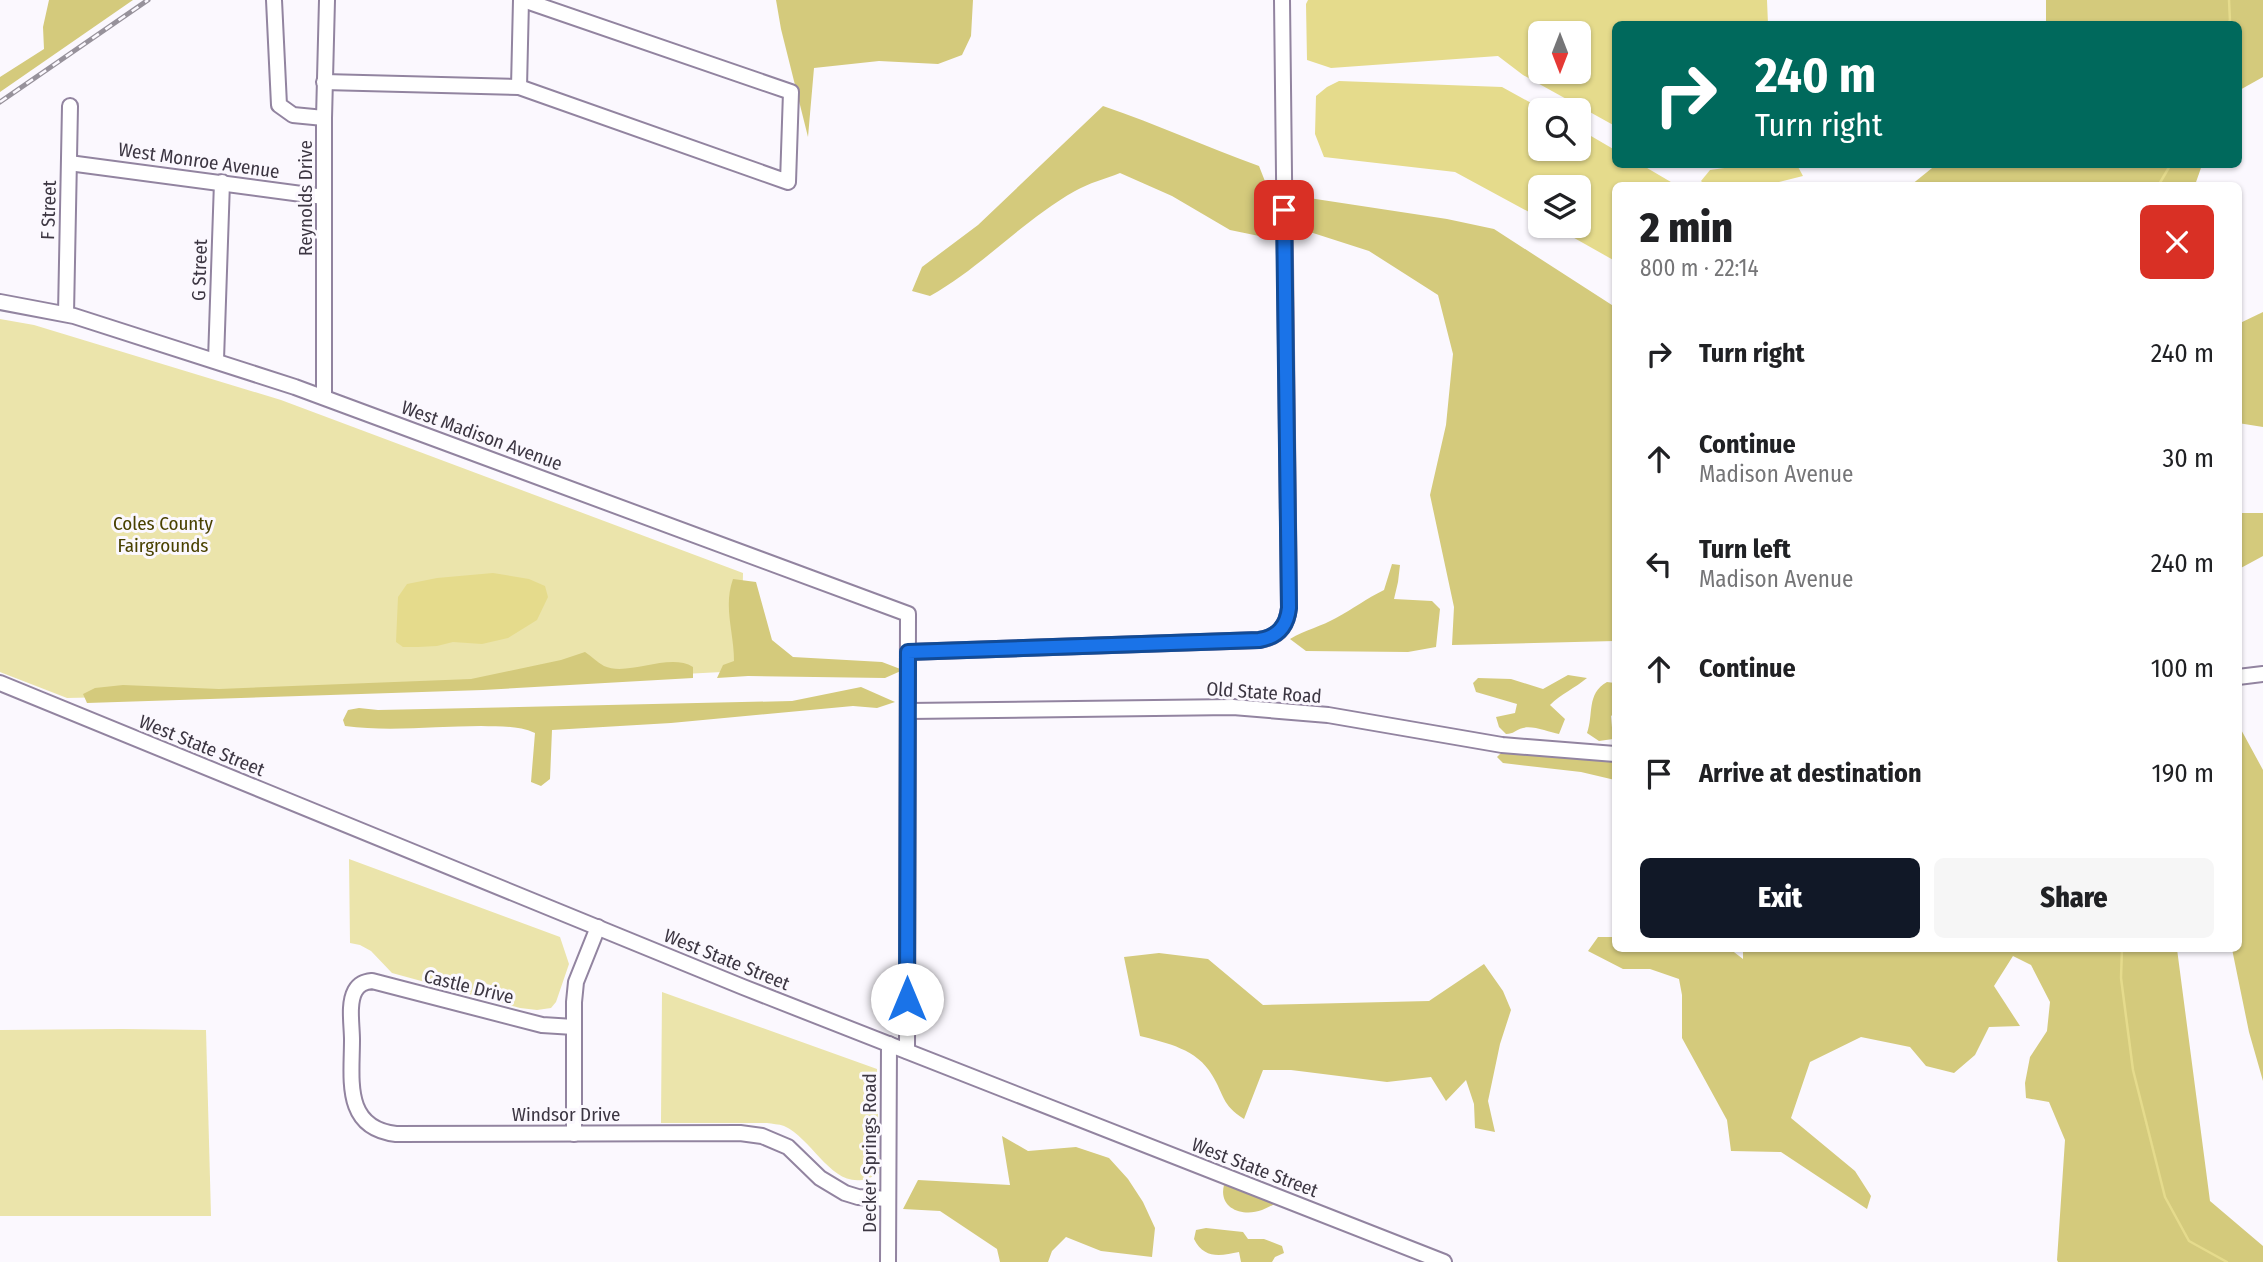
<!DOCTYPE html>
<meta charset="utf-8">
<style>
:root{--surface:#fff;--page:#f6f6f6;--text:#202124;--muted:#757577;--accent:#111827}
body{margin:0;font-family:"Fira Sans Condensed",sans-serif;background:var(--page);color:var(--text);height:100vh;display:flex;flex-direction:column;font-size:26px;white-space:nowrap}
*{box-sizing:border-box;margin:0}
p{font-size:23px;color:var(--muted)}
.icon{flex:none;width:38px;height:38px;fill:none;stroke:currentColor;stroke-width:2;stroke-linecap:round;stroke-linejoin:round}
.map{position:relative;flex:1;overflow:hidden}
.side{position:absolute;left:1612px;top:182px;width:630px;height:770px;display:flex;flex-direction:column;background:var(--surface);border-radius:10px;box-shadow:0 2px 5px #0004}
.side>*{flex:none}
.banner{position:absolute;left:1612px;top:21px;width:630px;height:147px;border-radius:10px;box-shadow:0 2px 5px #0004;background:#00695c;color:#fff;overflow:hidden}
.needle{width:46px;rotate:180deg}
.fabs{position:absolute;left:1528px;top:21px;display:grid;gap:14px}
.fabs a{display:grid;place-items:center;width:63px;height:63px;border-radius:10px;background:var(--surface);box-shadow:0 2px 5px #0004;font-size:35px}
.pin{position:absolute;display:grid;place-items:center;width:60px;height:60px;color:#fff;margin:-30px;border-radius:14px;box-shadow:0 4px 10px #0006}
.me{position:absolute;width:77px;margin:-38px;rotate:0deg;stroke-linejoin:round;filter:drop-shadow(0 0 5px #0008)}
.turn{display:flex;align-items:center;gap:24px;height:147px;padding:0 28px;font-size:32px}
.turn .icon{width:91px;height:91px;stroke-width:2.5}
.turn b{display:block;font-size:49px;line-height:60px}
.round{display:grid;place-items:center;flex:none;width:74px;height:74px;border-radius:10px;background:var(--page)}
.summary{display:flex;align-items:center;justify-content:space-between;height:119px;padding:0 28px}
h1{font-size:42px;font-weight:800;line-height:52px}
.action{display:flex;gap:14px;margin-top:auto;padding:14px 28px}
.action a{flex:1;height:80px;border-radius:10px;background:var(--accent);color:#fff;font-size:28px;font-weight:800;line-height:80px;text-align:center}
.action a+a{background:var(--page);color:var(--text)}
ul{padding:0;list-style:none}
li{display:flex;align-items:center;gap:21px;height:105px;padding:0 28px}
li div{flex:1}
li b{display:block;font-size:26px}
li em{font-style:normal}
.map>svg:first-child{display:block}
.green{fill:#ebe4ab}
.forest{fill:#d4ca7c}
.water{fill:#e5db8c;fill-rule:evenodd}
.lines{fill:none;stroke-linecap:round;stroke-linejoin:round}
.stream{stroke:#e5db8c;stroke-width:2.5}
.minor-casing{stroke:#9284a0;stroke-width:18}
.minor{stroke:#fff;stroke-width:14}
.rail-casing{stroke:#97929b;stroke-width:5}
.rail{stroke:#fbf8fe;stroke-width:2.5;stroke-dasharray:8;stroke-linecap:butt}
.route-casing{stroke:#114b97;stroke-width:18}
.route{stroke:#1a73e8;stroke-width:12}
.labels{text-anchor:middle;stroke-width:6;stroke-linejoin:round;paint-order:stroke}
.street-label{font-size:19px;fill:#3c3642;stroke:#fbf8fe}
.park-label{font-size:19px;fill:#494100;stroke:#fbf8fe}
</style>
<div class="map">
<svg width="2263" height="1262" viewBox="0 0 2263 1262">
<rect width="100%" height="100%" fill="#fbf8fe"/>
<g class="green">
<path d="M0 319 34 325 281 400 743 573 741 671 338 692 67 698 0 672Z"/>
<path d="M349 859 560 937 569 964 556 1002 551 1008 537 1010 520 1008 392 973 371 951 360 945 350 943Z"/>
<path d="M662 992 877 1069 879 1173C836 1201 817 1141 784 1126 779 1124 772 1124 767 1123H661Z"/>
<path d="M122 1029 206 1030 211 1216H0V1030Z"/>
</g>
<g class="forest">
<path d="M49 0H133L0 92V77L44 49 43 27Z"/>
<path d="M776 0H973L971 36 962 55 938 64 879 61 814 68 808 137 781 29Z"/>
<path d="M2046 0H2263V77L2238 91V24H2046Z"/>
<path d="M1103 106C1156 124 1207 147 1259 166L1270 194 1264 237 1230 230 1172 196 1120 173C1105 179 1089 183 1075 191 1022 221 982 267 930 296L912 291 922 267 978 225Z"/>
<path d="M1937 164H2202V165L2195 185H1911Z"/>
<path d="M1309 198 1447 219 1494 229 1615 307V641L1452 645 1454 607 1430 495 1446 425 1453 354 1438 295 1369 251 1313 233 1292 234 1296 200Z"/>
<path d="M2263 312V427L2238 423V324Z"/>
<path d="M2238 513H2263V556L2239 569 2238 572Z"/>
<path d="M1392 564 1400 565 1398 582 1394 599 1432 601 1440 609 1436 647 1408 652 1306 651 1290 639C1305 630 1322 626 1336 618 1353 609 1367 598 1384 590Z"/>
<path d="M733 579 756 582 772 640 793 657 882 662 903 670 885 678 748 676 717 678 723 665 734 661C734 632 723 607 733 579Z"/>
<path d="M585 652C591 656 597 662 604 666 628 677 669 652 693 667V678L483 690 87 703 83 694 95 688 123 685 219 689 471 679 561 660Z"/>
<path d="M1568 675 1587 678C1575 688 1561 694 1550 705L1565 719 1559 734C1549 732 1532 725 1523 728 1515 730 1514 734 1506 734L1499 727 1496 717 1515 713 1517 704 1476 692 1473 683 1478 678 1511 679 1543 689Z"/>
<path d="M1607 682 1615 683V713L1611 716 1613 739 1599 741 1587 733C1594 714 1586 694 1607 682Z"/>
<path d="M861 687 895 702 877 708 853 706 671 723 552 730 550 779 541 786 531 782 535 733C517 725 500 727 481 726 436 726 390 732 345 726L343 720 348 710 359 708 378 710 792 701Z"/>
<path d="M2238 724 2263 770V1081L2249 1032 2232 949 2238 948Z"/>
<path d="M1501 753 1615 760V780L1581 772 1503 763 1497 757Z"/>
<path d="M1598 937H1615V948L1730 949 1743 959V948L2177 949 2210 1201 2263 1246V1262H2058L2057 1260 2065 1140 2049 1102 2026 1098 2025 1083 2030 1057 2047 1031 2050 1002 2031 965 2013 956 1994 986 2020 1026 1989 1027 1975 1055 1954 1073 1926 1066 1910 1047 1861 1037 1810 1062 1791 1118 1855 1171 1871 1196 1867 1209 1781 1152 1731 1151 1727 1120 1682 1038V995L1679 979 1650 969H1623L1588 951Z"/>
<path d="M1159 953 1208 959 1263 1005 1429 1001 1484 964 1503 991 1511 1010 1500 1044 1488 1101 1495 1132 1475 1128 1474 1104 1466 1080 1446 1101 1431 1077 1387 1082 1291 1070H1263L1244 1119C1221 1104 1225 1096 1212 1075 1197 1049 1167 1043 1140 1036L1124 957Z"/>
<path d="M1002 1136 1028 1151 1076 1147 1109 1158 1128 1179 1143 1202 1155 1228 1152 1257 1101 1251 1066 1237 1052 1251 1048 1262H1000L997 1249 940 1211 903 1209 918 1180 1010 1185Z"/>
<path d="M1224 1185 1278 1202C1273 1205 1267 1208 1262 1210 1243 1217 1218 1209 1224 1185Z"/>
<path d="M1206 1228 1243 1232 1248 1239H1264L1282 1246 1284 1253 1275 1257 1272 1262H1241L1239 1252C1220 1256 1204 1259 1194 1239L1196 1230Z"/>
</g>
<g class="water">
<path d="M1308 0H1767L1768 24H1615V126L1523 75 1498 56 1331 68 1307 60 1306 4ZM1578 33V72H1540V33Z"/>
<path d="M1339 81 1502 87 1544 110H1540V149H1578L1579 129 1615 150V164L1642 165 1676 185 1615 186V261L1553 226H1578V187H1540V218L1455 172 1324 157 1315 134 1316 96 1327 87Z"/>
<path d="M1746 165H1797L1803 176 1767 185H1705L1701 181 1710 170Z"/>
<path d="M493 573 529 579 545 586 548 597 537 620 508 638 482 644 453 642 437 646 418 647H403L396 642 398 597 407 584 437 578Z"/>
</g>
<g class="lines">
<g class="stream">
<path d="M2225 24 2230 21 2229 0"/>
<path d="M2158 186 2171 164"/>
<path d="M2122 948 2121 978 2133 1070 2165 1197 2189 1241 2227 1262"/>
</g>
<defs>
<g id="minor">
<path d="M274 0 279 105 293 115 324 118"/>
<path d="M324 82 519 87 788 182 791 92 523 0"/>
<path d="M519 87 521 0"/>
<path d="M69 163 324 197"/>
<path d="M0 302 74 316 295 387 908 614 907 1051"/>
<path d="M66 314 70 106"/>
<path d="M216 360 222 182"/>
<path d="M324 397V118L327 0"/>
<path d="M908 652 1260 640C1278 637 1287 626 1289 608L1282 0"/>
<path d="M2238 677 2263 674"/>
<path d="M0 683 743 987 1444 1262"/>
<path d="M908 711 1233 707 1328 715 1502 745 1615 754"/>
<path d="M574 1027 542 1025 372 981C364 982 359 984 355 991 348 1004 352 1025 352 1040 352 1079 343 1128 396 1134L740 1133 762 1136 788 1147 820 1178 845 1193 858 1197 888 1199"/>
<path d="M574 1134V1002L576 982 598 927"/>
<path d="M888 1262 889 1044"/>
</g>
</defs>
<use href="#minor" class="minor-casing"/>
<use href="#minor" class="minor"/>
<defs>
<path id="rail" d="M0 102 148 0"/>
</defs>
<use href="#rail" class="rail-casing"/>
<use href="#rail" class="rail"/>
</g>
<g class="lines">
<defs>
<path id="route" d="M907 999 908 652 1259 640C1278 637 1287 626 1289 608L1284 210"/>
</defs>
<use href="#route" class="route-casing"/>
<use href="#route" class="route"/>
</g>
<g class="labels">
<g class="street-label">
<text transform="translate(199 160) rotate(8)" y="7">West Monroe Avenue</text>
<text transform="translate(305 198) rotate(-90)" y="7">Reynolds Drive</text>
<text transform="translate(48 210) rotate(-88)" y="7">F Street</text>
<text transform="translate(199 270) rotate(-88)" y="7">G Street</text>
<text transform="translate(482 435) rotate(20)" y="7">West Madison Avenue</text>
<text transform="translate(1264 692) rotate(4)" y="7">Old State Road</text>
<text transform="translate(202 745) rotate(22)" y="7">West State Street</text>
<text transform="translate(727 959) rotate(22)" y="7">West State Street</text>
<text transform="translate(469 986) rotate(14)" y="7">Castle Drive</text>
<text x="566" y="1121">Windsor Drive</text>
<text transform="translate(869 1153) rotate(-90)" y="7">Decker Springs Road</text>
<text transform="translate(1255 1167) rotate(21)" y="7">West State Street</text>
</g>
<g class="park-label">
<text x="163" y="530">Coles County<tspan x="163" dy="22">Fairgrounds</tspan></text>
</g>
</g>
</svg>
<div class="fabs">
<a><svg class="needle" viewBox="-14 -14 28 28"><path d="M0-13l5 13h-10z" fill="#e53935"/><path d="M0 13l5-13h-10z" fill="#757577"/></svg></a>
<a><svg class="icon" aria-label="search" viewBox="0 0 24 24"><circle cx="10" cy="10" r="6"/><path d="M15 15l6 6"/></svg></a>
<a><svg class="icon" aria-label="layers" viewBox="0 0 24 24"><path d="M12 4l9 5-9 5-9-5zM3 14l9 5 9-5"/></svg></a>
</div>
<div class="pin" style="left:1284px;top:210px;background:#d93025"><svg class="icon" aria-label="arrive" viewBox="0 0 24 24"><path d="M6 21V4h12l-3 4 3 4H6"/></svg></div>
<svg class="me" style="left:907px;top:999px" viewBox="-20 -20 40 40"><circle r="19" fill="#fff"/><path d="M0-13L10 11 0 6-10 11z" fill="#1a73e8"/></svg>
<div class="banner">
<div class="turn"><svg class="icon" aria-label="right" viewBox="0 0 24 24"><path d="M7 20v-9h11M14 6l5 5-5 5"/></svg><div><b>240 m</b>Turn right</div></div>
</div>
<section class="side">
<div class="summary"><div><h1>2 min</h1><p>800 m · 22:14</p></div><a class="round" style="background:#d93025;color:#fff"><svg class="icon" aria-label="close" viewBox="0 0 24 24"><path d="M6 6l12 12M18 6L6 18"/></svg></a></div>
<ul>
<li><svg class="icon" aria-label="right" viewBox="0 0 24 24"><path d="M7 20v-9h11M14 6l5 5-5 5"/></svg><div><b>Turn right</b></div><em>240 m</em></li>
<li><svg class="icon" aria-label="ahead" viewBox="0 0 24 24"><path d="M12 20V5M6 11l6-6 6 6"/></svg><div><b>Continue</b><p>Madison Avenue</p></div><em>30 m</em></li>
<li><svg class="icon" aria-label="left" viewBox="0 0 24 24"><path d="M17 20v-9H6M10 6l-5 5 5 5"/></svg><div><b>Turn left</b><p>Madison Avenue</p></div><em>240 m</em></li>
<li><svg class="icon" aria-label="ahead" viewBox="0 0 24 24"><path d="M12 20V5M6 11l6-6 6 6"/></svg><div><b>Continue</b></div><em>100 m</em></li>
<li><svg class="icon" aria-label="arrive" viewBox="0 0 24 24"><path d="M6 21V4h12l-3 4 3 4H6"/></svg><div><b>Arrive at destination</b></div><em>190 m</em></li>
</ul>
<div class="action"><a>Exit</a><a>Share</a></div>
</section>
</div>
